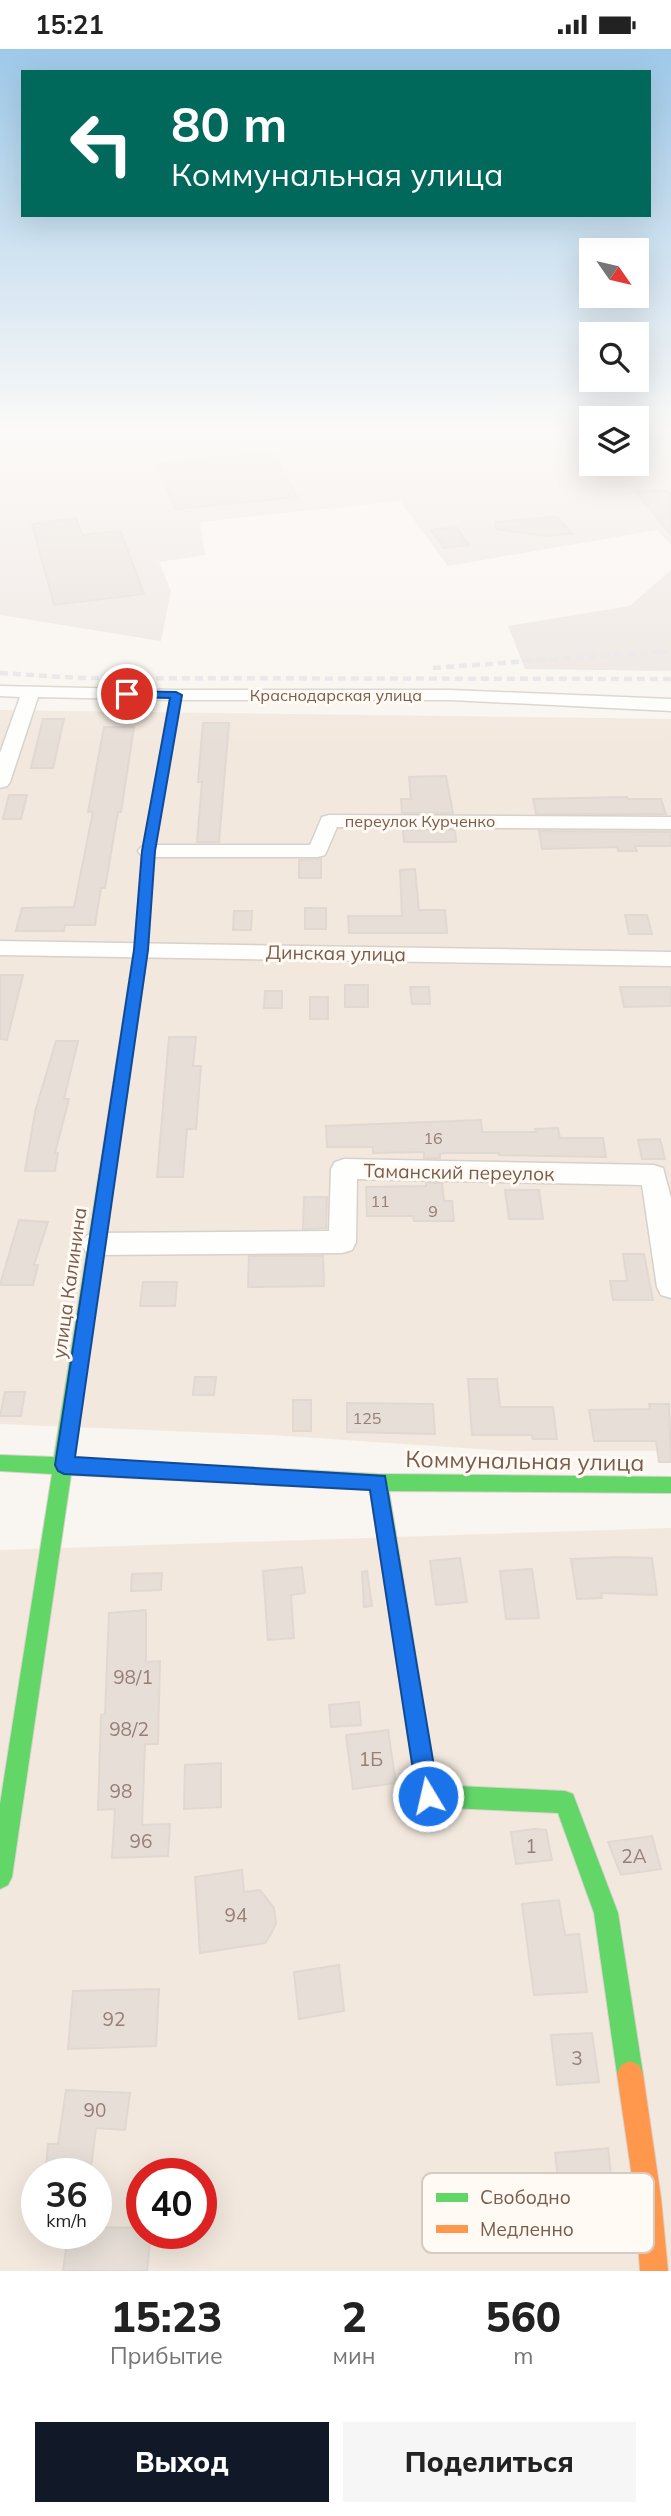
<!DOCTYPE html>
<html lang="ru">
<meta charset="utf-8">
<style>
:root{--surface:#fff;--page:#f6f6f6;--text:#222;--muted:#767676;--accent:#111827}
body{margin:0;font-family:Mulish,sans-serif;background:var(--page);color:var(--text);height:100vh;display:flex;flex-direction:column;font-size:26px;white-space:nowrap}
*{box-sizing:border-box;margin:0}
p{font-size:23px;color:var(--muted)}
.icon{flex:none;width:38px;height:38px;fill:none;stroke:currentColor;stroke-width:2;stroke-linecap:round;stroke-linejoin:round}
.map{position:relative;height:2222px;overflow:hidden}
.side{display:flex;flex-direction:column;background:var(--surface);flex:1}
.side>*{flex:none}
.hud{position:absolute;left:21px;top:21px;width:630px;height:147px;border-radius:0px;box-shadow:0 7px 28px #0002;background:#00695c;color:#fff;overflow:hidden}
.needle{width:46px;rotate:124deg}
.tools{position:absolute;left:579px;top:189px;display:grid;gap:14px}
.tools a{display:grid;place-items:center;width:70px;height:70px;border-radius:0px;background:var(--surface);box-shadow:0 7px 28px #0002;font-size:35px}
.speed{position:absolute;left:21px;top:2109px;display:flex;gap:14px;font-size:35px;font-weight:700;text-align:center}
.speed>*{display:grid;place-content:center;width:91px;height:91px;border-radius:50%;background:var(--surface);box-shadow:0 7px 28px #0002;line-height:1}
.speed small{font-size:18px;font-weight:400}
.speed .limit{border:10px solid #d22;background:#fff;color:#111}
.pin{position:absolute;display:grid;place-items:center;width:60px;height:60px;color:#fff;margin:-30px;border:4px solid #fff;border-radius:50%;box-shadow:0 2px 7px #0007}
.me{position:absolute;width:77px;margin:-38px;rotate:351deg;stroke-linejoin:round;filter:drop-shadow(0 0 5px #0008)}
.turn{display:flex;align-items:center;gap:24px;height:147px;padding:0 35px;font-size:32px}
.turn .icon{width:91px;height:91px;stroke-width:2.5}
.turn b{display:block;font-size:49px;line-height:60px}
.eta{display:flex;justify-content:space-evenly;align-items:center;height:119px;text-align:center}
.eta b{font-size:42px;font-weight:800;line-height:49px}
.cta{display:flex;gap:14px;margin-top:auto;padding:14px 35px}
.cta a{flex:1;height:80px;border-radius:0px;background:var(--accent);color:#fff;font-size:28px;font-weight:800;line-height:80px;text-align:center}
.cta a+a{background:var(--page);color:var(--text)}
.status{display:flex;justify-content:space-between;align-items:center;height:49px;padding:0 35px;background:var(--surface);direction:ltr}
.status svg{height:19px;fill:currentColor}
.map>svg:first-child{display:block}
.residential{fill:#f2e8de;fill-rule:evenodd}
.industrial{fill:#ede5e0}
.building{fill:#e6ded7;stroke:#e2d8d2;stroke-width:2}
.lines{fill:none;stroke-linecap:round;stroke-linejoin:round}
.street-casing{stroke:#d7d1cb;stroke-width:3}
.fast-casing{stroke:#d9d2cb;stroke-width:2}
.slow-casing{stroke:#d9d2cb;stroke-width:2}
.street{fill:#fefefd;fill-rule:evenodd}
.fast{fill:#63d668;fill-rule:evenodd}
.slow{fill:#ff974d;fill-rule:evenodd}
.rail-far1{stroke:#e6e3e7;stroke-width:3.5;stroke-dasharray:6 4.5;stroke-linecap:butt}
.rail{stroke:#e6e3e7;stroke-width:4.5;stroke-dasharray:8 5;stroke-linecap:butt}
.route{fill:#1a73e8;stroke:#114b97;stroke-width:2}
.labels{text-anchor:middle;stroke-width:6;stroke-linejoin:round;paint-order:stroke}
.far-street-label{font-size:16px;fill:#7a5c4d;stroke:#fffaf3}
.number-label{font-size:16px;fill:#977e72}
.street-label{font-size:19px;fill:#7a5c4d;stroke:#fffaf3}
.near-number-label{font-size:19px;fill:#977e72}
.near-street-label{font-size:23px;fill:#7a5c4d;stroke:#fffaf3}
.key{fill:#fffaf3;stroke:#d7cbc1;stroke-width:2}
.key-label{font-size:19px;fill:#7a5c4d}
</style>
<div class="status"><b>15:21</b><svg viewBox="0 0 49 12"><path d="M0 12V9h3v3zM5 12V6h3v6zM10 12V3h3v9zM15 12V0h3v12zM26 1h20v11H26zM47 4h2v5h-2z"/></svg></div>
<div class="map">
<svg width="671" height="2222" viewBox="0 0 671 2222">
<rect width="100%" height="100%" fill="#f9f5f0"/>
<g class="residential">
<path d="M0 661 671 670V1402H509L271 1386 0 1375Z"/>
<path d="M671 1479V2222H0V1501ZM37 2124H96V2184H37ZM142 2124H201V2184H142Z"/>
</g>
<g class="industrial">
<path d="M0 387H591L592 415H637V387H671V496L657 481 448 517 400 452 200 473 205 506 159 513 171 542 161 592 0 566Z"/>
<path d="M671 521V622L525 620 508 577 630 557Z"/>
</g>
<g class="building">
<path d="M273 404 297 448 175 460 157 415Z"/>
<path d="M666 441 671 446V486L636 443Z"/>
<path d="M557 468 572 485 545 487 496 480V473Z"/>
<path d="M76 469 82 486 120 481 144 545 54 556 32 475Z"/>
<path d="M456 478 469 496 444 499 431 481Z"/>
<path d="M43 670H64L53 719H31Z"/>
<path d="M203 674H229L219 793H197L202 733H198Z"/>
<path d="M104 678H134L121 763H118L105 839H101L95 876H65L64 882H16L22 859 74 858 93 763H88Z"/>
<path d="M446 727 453 764H402L401 750H411L409 728Z"/>
<path d="M9 746H27L21 770H3Z"/>
<path d="M627 748 628 750H661L666 765H536L533 750Z"/>
<path d="M403 781H455L456 793H404Z"/>
<path d="M539 782 671 783V797H635L637 802H618L617 798 542 800Z"/>
<path d="M321 810V829H299V811Z"/>
<path d="M415 820 419 861H445L447 884H349L348 867H402L400 821Z"/>
<rect x="305" y="859" width="21" height="21"/>
<path d="M234 862H252L251 881H233Z"/>
<path d="M625 866H647L652 885H629Z"/>
<path d="M0 926H23L7 991 0 990Z"/>
<rect x="345" y="936" width="23" height="22"/>
<path d="M410 938H429L430 955H412Z"/>
<path d="M620 938H671V957L624 958Z"/>
<path d="M265 942H282V959H264Z"/>
<rect x="310" y="948" width="18" height="22"/>
<path d="M169 988H196L193 1017H201L196 1080H187L183 1128H157Z"/>
<path d="M56 992H78L64 1050H69L55 1104H58L55 1122H25L35 1063Z"/>
<path d="M481 1071 482 1083H536L535 1080 558 1079 560 1089H603L606 1108 499 1106V1104H444L440 1105V1109H424V1103L373 1104V1098H327L326 1077Z"/>
<path d="M660 1090 665 1110H642L638 1091Z"/>
<path d="M426 1134H442L444 1152H452L454 1172H414L413 1167H367L366 1138 426 1137Z"/>
<path d="M505 1141H539L543 1170H509Z"/>
<path d="M304 1148H327L326 1179 303 1180Z"/>
<path d="M19 1171 48 1173 34 1216H38L33 1236H0Z"/>
<path d="M623 1205H644L653 1251H613L610 1232H627Z"/>
<path d="M249 1207H323L324 1237 248 1238Z"/>
<path d="M143 1233H177L175 1257H140Z"/>
<path d="M195 1328H216L214 1346H193Z"/>
<path d="M468 1330H497L500 1358H553L557 1390H533L532 1386H472Z"/>
<path d="M5 1343H25L21 1367H0Z"/>
<rect x="293" y="1351" width="18" height="31"/>
<path d="M347 1354 433 1355 435 1385 347 1383Z"/>
<path d="M649 1355H669L671 1413H659L656 1392H594L589 1361 650 1360Z"/>
<path d="M618 1508 652 1509 657 1546 601 1544 602 1549 577 1550 571 1510Z"/>
<path d="M460 1509 467 1553 436 1556 430 1512Z"/>
<path d="M302 1518 305 1544 291 1546 294 1589 268 1591 263 1522Z"/>
<path d="M532 1520 539 1569 506 1570 500 1522Z"/>
<path d="M367 1522 372 1557 364 1558 362 1523Z"/>
<path d="M162 1524 161 1541 131 1542 132 1525Z"/>
<path d="M146 1561V1613L160 1612 158 1695H145L142 1776 170 1775 168 1807 112 1809 115 1760 98 1761 101 1666 105 1665 109 1564Z"/>
<path d="M359 1653 361 1676 331 1678 329 1656Z"/>
<path d="M388 1681 396 1734 353 1740 346 1686Z"/>
<path d="M221 1714V1758L184 1760 185 1716Z"/>
<path d="M534 1780 546 1781 552 1811 516 1815 511 1783Z"/>
<path d="M652 1787 661 1820 621 1826 608 1793Z"/>
<path d="M242 1821 244 1843 260 1841 274 1859 276 1874 271 1885 265 1894 200 1904 195 1828Z"/>
<path d="M559 1851 565 1886 579 1885 587 1943 534 1946 522 1855Z"/>
<path d="M339 1916 344 1962 299 1970 294 1923Z"/>
<path d="M159 1940 156 1997 68 2000 73 1942Z"/>
<path d="M592 1984 599 2033 557 2036 551 1986Z"/>
<path d="M66 2041 130 2044 125 2081 96 2079 91 2118 46 2119 48 2095H58Z"/>
<path d="M608 2099 614 2149 561 2153 555 2104Z"/>
<path d="M96 2178 142 2179V2184H151L147 2222H63L68 2184H96Z"/>
</g>
<g class="lines">
<defs>
<g id="street">
<path d="M0 637 176 641H451L671 650V662L451 651H176L38 648 10 733 7 737 0 739V704L20 648 0 647Z"/>
<path d="M329 766 671 768V780L337 778 325 806 318 808H148L141 806 138 802 141 798 148 796H310L322 768Z"/>
<path d="M0 892 671 903V917L0 906Z"/>
<path d="M344 1110 654 1116 663 1119 671 1149V1249L661 1246 657 1238 642 1136 357 1130 356 1193 352 1201 342 1204 96 1206 86 1203 82 1195 86 1187 96 1184 329 1182 331 1120 335 1113Z"/>
</g>
<g id="fast">
<path d="M176 643 181 646 154 802 152 833 146 837 140 833 142 802 171 646Z"/>
<path d="M112 1086 120 1092 73 1409 378 1425 671 1428V1444L389 1442 437 1736 565 1742 573 1745 618 1864 643 2025 639 2034 630 2038 621 2034 617 2025 594 1864 558 1764 428 1758 420 1755 417 1747 370 1441 71 1426 12 1828 8 1836 0 1840V1755L52 1425 0 1422V1406L54 1408 104 1092Z"/>
</g>
<g id="slow">
<path d="M146 829 152 833 148 901 120 1092 112 1098 104 1092 134 901 140 833Z"/>
<path d="M630 2012 639 2016 643 2025 661 2149 668 2222H640L635 2149 617 2025 621 2016Z"/>
</g>
</defs>
<use href="#street" class="street-casing"/>
<use href="#fast" class="fast-casing"/>
<use href="#slow" class="slow-casing"/>
<use href="#street" class="street"/>
<use href="#fast" class="fast"/>
<use href="#slow" class="slow"/>
<path class="rail-far1" d="M641 604 671 602"/>
<g class="rail">
<path d="M433 619 666 602"/>
<path d="M0 624 80 629 671 630"/>
</g>
</g>
<linearGradient id="sky" x2="0" y2="1"><stop stop-color="#9ec9e9"/><stop offset="0.55" stop-color="#fcfaf8"/><stop offset="1" stop-color="#fcfaf8" stop-opacity="0"/></linearGradient>
<rect width="671" height="698" fill="url(#sky)"/>
<path class="route" d="M127 642 176 643 182 646 155 802 148 901 75 1408 385 1427 439 1747 436 1755 428 1758 420 1755 417 1747 370 1441 64 1425 58 1422 55 1416 134 901 142 802 170 649 123 648V643Z"/>
<g class="labels">
<g class="far-street-label">
<text x="336" y="652">Краснодарская улица</text>
<text x="420" y="778">переулок Курченко</text>
</g>
<g class="number-label">
<text x="433" y="1095">16</text>
<text x="380" y="1158">11</text>
<text x="433" y="1168">9</text>
<text x="367" y="1375">125</text>
</g>
<g class="street-label">
<text transform="translate(336 904) rotate(1)" y="7">Динская улица</text>
<text transform="translate(459 1123) rotate(1)" y="7">Таманский переулок</text>
<text transform="translate(69 1234) rotate(-82)" y="7">улица Калинина</text>
</g>
<g class="near-number-label">
<text x="133" y="1635">98/1</text>
<text x="129" y="1687">98/2</text>
<text x="371" y="1717">1Б</text>
<text x="121" y="1749">98</text>
<text x="141" y="1799">96</text>
<text x="531" y="1804">1</text>
<text x="634" y="1814">2А</text>
<text x="236" y="1873">94</text>
<text x="114" y="1977">92</text>
<text x="577" y="2016">3</text>
<text x="95" y="2068">90</text>
</g>
<g class="near-street-label">
<text transform="translate(525 1412) rotate(1)" y="8">Коммунальная улица</text>
</g>
</g>
<rect x="422" y="2124" width="232" height="80" rx="10" class="key"/>
<rect x="436" y="2144" width="32" height="9" fill="#63d668"/>
<rect x="436" y="2176" width="32" height="8" fill="#ff974d"/>
<g class="key-label">
<text x="480" y="2155">Свободно</text>
<text x="480" y="2187">Медленно</text>
</g>
</svg>
<div class="tools">
<a><svg class="needle" viewBox="-14 -14 28 28"><path d="M0-13l5 13h-10z" fill="#e53935"/><path d="M0 13l5-13h-10z" fill="#767676"/></svg></a>
<a><svg class="icon" aria-label="search" viewBox="0 0 24 24"><circle cx="10" cy="10" r="6"/><path d="M15 15l6 6"/></svg></a>
<a><svg class="icon" aria-label="layers" viewBox="0 0 24 24"><path d="M12 4l9 5-9 5-9-5zM3 14l9 5 9-5"/></svg></a>
</div>
<div class="speed"><div>36<small>km/h</small></div><div class="limit">40</div></div>
<div class="pin" style="left:127px;top:645px;background:#d93025"><svg class="icon" aria-label="arrive" viewBox="0 0 24 24"><path d="M6 21V4h12l-3 4 3 4H6"/></svg></div>
<svg class="me" style="left:428px;top:1747px" viewBox="-20 -20 40 40"><circle r="17" fill="#1a73e8" stroke="#fff" stroke-width="3"/><path d="M0-11L8 9 0 5-8 9z" fill="#fff"/></svg>
<div class="hud">
<div class="turn"><svg class="icon" aria-label="left" viewBox="0 0 24 24"><path d="M17 20v-9H6M10 6l-5 5 5 5"/></svg><div><b>80 m</b>Коммунальная улица</div></div>
</div>
</div>
<section class="side">
<div class="eta">
<div><b>15:23</b><p>Прибытие</p></div>
<div><b>2</b><p>мин</p></div>
<div><b>560</b><p>m</p></div>
</div>
<div class="cta"><a>Выход</a><a>Поделиться</a></div>
</section>
